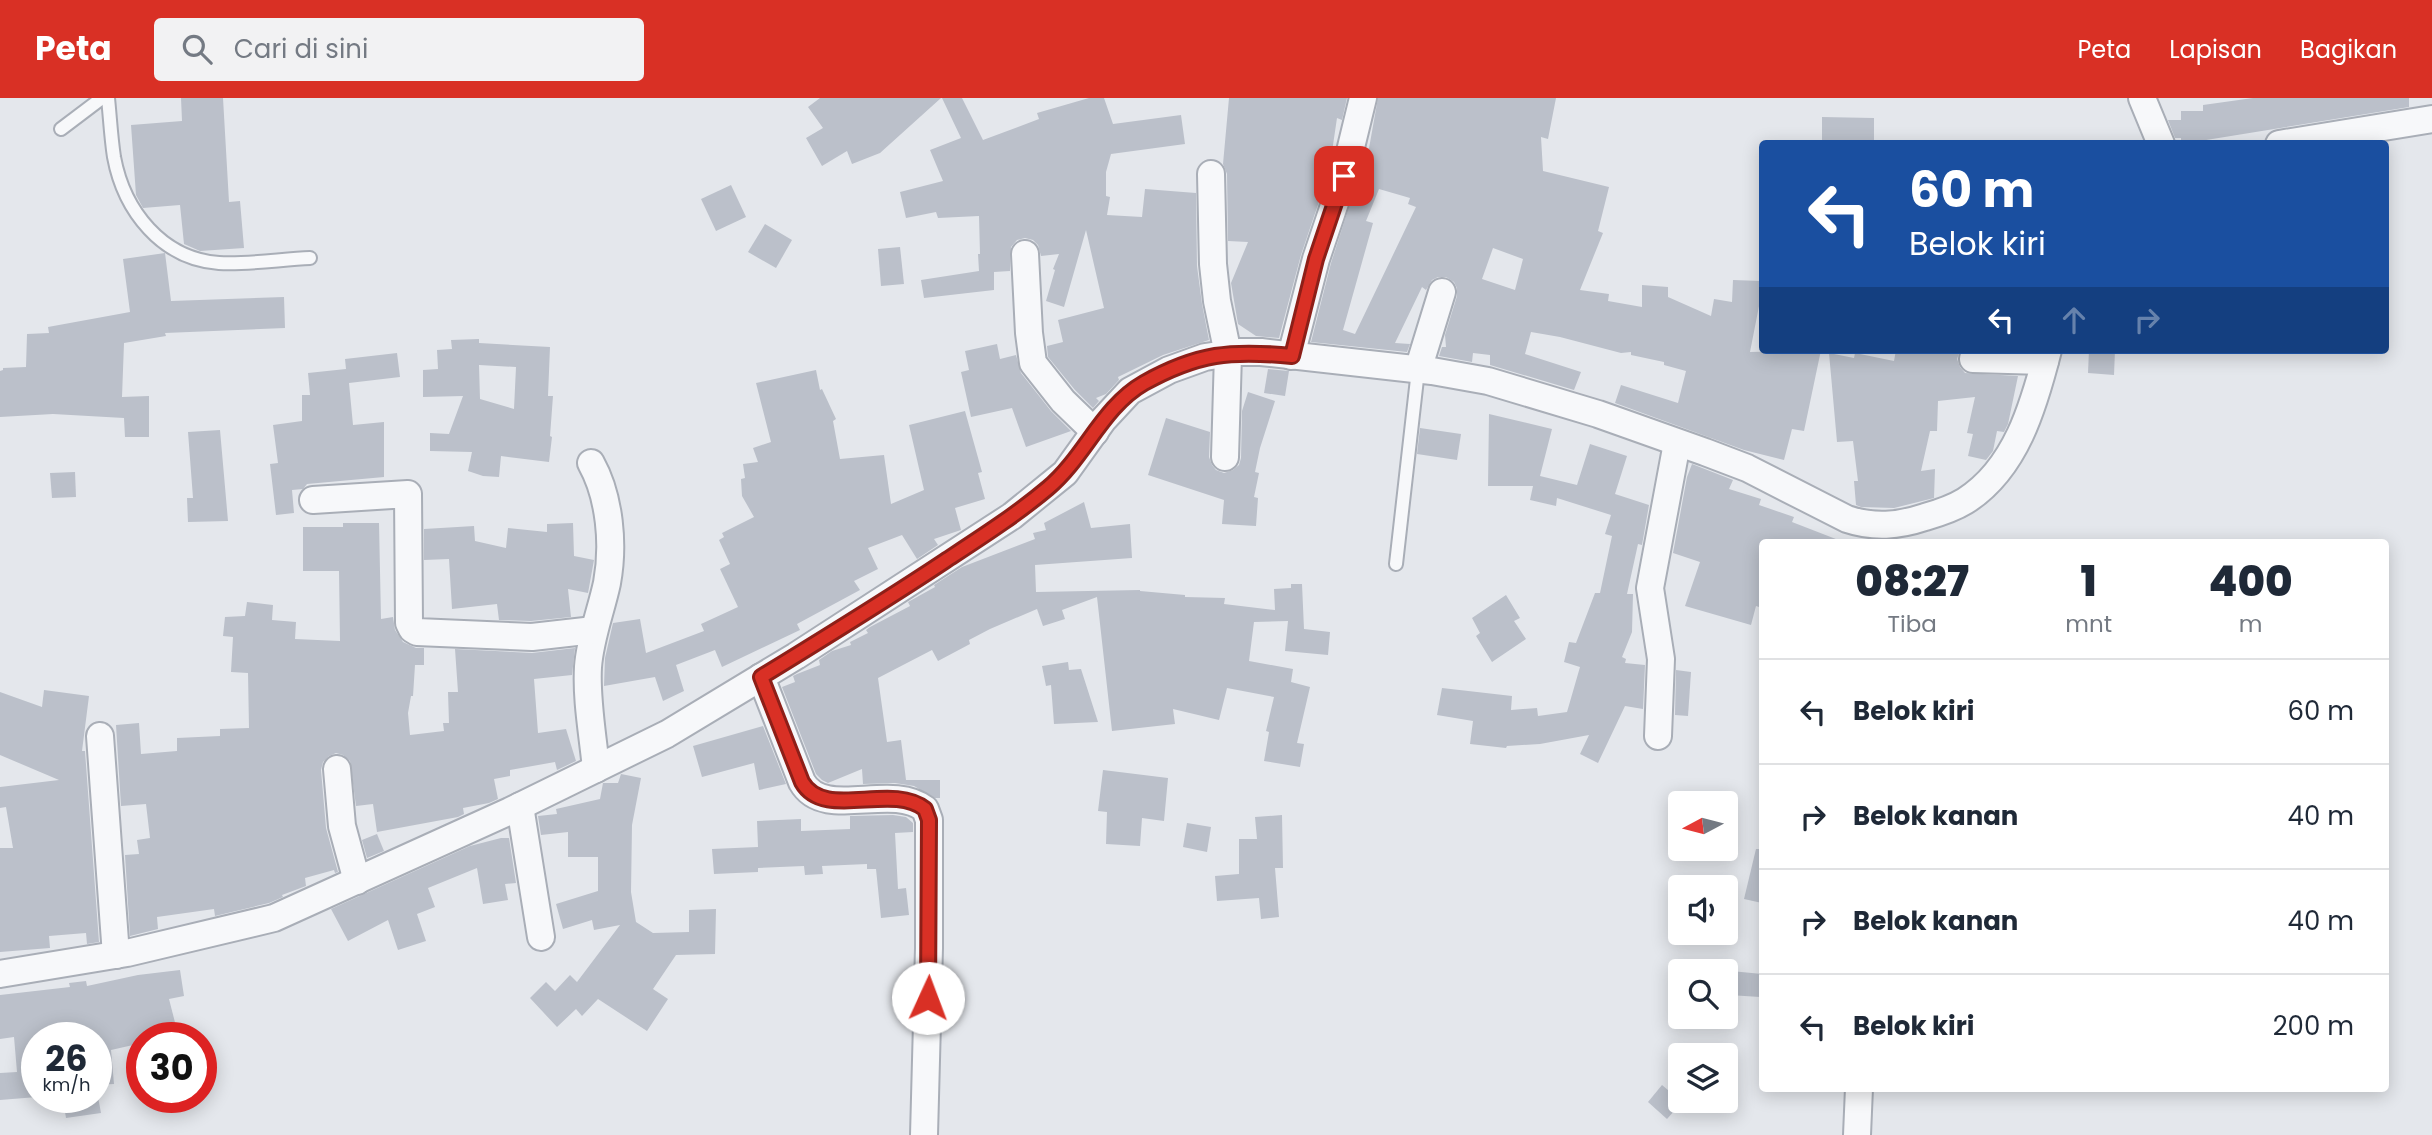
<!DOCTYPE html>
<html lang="id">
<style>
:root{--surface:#fff;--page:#f2f2f3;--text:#1f2937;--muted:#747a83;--line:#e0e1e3;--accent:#d93025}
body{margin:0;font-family:Poppins,sans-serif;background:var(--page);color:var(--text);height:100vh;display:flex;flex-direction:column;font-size:26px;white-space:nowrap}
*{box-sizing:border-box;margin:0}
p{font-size:23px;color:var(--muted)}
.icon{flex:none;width:38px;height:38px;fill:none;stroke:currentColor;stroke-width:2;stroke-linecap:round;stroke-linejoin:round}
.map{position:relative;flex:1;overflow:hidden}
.side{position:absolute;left:1759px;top:441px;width:630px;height:553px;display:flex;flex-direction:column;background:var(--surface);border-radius:7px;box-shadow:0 4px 18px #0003}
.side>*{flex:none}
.hud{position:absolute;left:1759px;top:42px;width:630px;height:214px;border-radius:7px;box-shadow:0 4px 18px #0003;background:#1a4fa0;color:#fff;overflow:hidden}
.needle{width:46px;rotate:263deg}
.buttons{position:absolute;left:1668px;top:693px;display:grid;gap:14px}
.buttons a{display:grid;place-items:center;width:70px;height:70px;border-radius:7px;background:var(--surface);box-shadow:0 4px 18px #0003;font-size:35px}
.speed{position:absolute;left:21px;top:924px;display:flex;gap:14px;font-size:35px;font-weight:700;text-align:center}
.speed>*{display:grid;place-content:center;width:91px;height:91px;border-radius:50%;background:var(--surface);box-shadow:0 4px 18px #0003;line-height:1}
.speed small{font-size:18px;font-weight:400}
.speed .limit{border:10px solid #d22;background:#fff;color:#111}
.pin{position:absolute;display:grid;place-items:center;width:60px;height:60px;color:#fff;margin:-30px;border-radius:14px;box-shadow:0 4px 10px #0006}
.me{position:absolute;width:77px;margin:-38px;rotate:2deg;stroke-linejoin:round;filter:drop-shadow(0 0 5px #0008)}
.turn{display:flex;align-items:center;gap:24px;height:147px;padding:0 35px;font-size:32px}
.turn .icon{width:91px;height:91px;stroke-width:2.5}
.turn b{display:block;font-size:49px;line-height:60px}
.lanes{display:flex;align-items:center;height:66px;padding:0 35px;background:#0003;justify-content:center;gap:35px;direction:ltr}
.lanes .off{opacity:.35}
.eta{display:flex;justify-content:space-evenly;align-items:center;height:119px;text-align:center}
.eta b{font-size:42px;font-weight:800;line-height:49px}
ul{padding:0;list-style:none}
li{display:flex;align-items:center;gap:21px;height:105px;padding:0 35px;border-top:2px solid var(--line)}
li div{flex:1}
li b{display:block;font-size:26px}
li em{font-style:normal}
header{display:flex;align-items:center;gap:42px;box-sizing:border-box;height:98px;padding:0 35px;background:var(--accent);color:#fff}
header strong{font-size:33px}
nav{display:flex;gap:38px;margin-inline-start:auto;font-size:24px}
.search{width:490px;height:63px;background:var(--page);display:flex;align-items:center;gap:18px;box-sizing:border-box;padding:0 24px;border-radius:7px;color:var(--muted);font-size:26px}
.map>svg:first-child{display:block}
.building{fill:#bbc0ca;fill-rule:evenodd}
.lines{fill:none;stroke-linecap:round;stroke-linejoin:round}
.lane-casing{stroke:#a9aeb7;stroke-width:16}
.street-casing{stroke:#a9aeb7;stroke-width:30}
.lane{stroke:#f7f8fa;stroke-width:12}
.street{stroke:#f7f8fa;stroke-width:26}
.route-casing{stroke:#8d1f18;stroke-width:18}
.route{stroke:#d93025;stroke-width:12}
</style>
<header>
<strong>Peta</strong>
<div class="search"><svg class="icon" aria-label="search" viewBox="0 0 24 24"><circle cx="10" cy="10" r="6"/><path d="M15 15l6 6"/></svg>Cari di sini</div>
<nav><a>Peta</a><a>Lapisan</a><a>Bagikan</a></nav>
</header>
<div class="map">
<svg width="2432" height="1037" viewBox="0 0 2432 1037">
<rect width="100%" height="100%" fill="#e4e7ec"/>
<g class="building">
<path d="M181 0H223L229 104 240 103 244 150 200 153 184 146 180 107 143 110 136 97 131 27 182 23Z"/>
<path d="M820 0H941L880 55 852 66 847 53 822 68 806 40 823 30 808 9Z"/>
<path d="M942 0H962L983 42 1039 21 1037 15 1089 0H1104L1113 26 1181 17 1185 46 1111 56 1106 74V98L1110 99 1107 117 1142 119 1145 91 1196 95 1197 168 1202 206 1209 242 1163 257 1118 279 1119 282 1106 296 1096 300 1099 303 1093 310 1075 292 1048 259 1047 248 1063 244 1058 222 1104 210 1086 132 1064 209 1046 203 1055 172 1053 171 1059 156 1041 158 1038 147 1033 142 1025 140 1017 142 1011 149 1010 173 994 174V192L924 200 921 182 979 173 978 156H980L979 118 938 120 936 114 906 120 900 94 943 83 930 52 961 40Z"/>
<path d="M1229 0H1347L1342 22 1337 20 1329 74 1301 157 1279 240 1256 238 1238 226 1231 185 1248 144 1228 143 1227 76 1223 66Z"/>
<path d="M1378 0H1556L1548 41 1541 39 1543 73 1609 89 1598 133 1603 135 1580 192 1609 196 1608 203 1642 209V187L1668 189V199L1711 218 1714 201 1732 204 1733 182 1761 183 1760 203 1750 254 1821 252 1804 333 1792 331 1784 362 1744 352 1615 305 1621 287 1678 305 1686 273 1664 267V264L1631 257V254L1621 255 1560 239 1531 234 1525 256 1581 274 1574 292 1490 267V257L1473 255 1472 264 1439 258 1442 249H1446L1445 237 1457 198V190L1454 184 1446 179H1438L1432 182 1426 192 1422 189 1395 245 1410 246 1407 254 1311 244 1331 165 1363 66 1366 67ZM1379 91 1410 100 1408 106 1416 109 1355 236 1343 232 1373 125 1366 123ZM1493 150 1523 161 1515 192 1482 181Z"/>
<path d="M2253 0H2409V9L2200 43V46H2181V40H2175L2168 22H2181V13H2203V7Z"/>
<path d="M1822 19 1874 20V46L1822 45Z"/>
<path d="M731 87 746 119 716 133 701 101Z"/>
<path d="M765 126 792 142 776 170 748 154Z"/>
<path d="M900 149 904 186 881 188 878 151Z"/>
<path d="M165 155 171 203 284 199 285 230 165 235 166 238 124 245 122 299 149 298V339H125L124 320 53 316 0 319V273L3 272V270L26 269 27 236 49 235 48 229 130 214 123 161Z"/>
<path d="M479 241V245L550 249 548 298H553L550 338 552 339 549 364 501 358 499 379 483 378 468 373 472 354 430 353V335L449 336 463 298 423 299V272L438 271 437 252 452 251 451 242ZM479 267 516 269 514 311 480 301Z"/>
<path d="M997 246 1000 261 1016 257 1021 275 1051 313 1071 333 1026 349 1012 310 971 319 961 274 969 272 965 253Z"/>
<path d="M1896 252H1960L1957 261 1960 269 1965 275 2018 278 2008 326 2004 334 1997 333 1993 353 1986 362 1968 358 1973 336 1967 335 1975 299 1938 303 1937 333H1930L1921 373 1935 371 1934 400 1894 410 1861 409 1856 407 1854 383H1858L1853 343 1837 344 1829 255 1854 260 1855 255 1894 263Z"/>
<path d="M2089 252H2115L2114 277 2088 275Z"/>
<path d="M397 255 400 279 349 285 353 327 384 324V379L307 386 303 391 292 392 294 415 276 417 270 366 278 365 273 327 302 323V297H310L308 275 346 271 345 261Z"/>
<path d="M1268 271 1289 273 1285 298 1264 295Z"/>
<path d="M816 272 820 292 822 291 836 321 833 323 840 361 884 357 891 406 924 392 909 327 965 313 982 374 978 375 985 401 955 410 961 432 934 441 938 447 917 461 902 437 868 450 878 471 854 483 860 492 797 526 800 532 722 569 715 552 676 567 684 593 663 603 655 579 604 588 605 560 613 525 640 521 646 555 704 533 701 526 738 509 720 471 730 466 719 442 724 439 722 435 754 419 742 398 741 381 745 380 743 366 758 364 753 350 771 344 756 285Z"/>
<path d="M1248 294 1275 303 1260 350 1255 374 1259 375 1254 399 1258 400 1256 428 1222 426 1224 402 1148 377 1166 320 1210 334 1209 359 1212 367 1216 372 1224 375 1233 372 1239 367 1241 360 1242 313Z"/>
<path d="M1489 316 1552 331 1540 378 1577 387 1590 346 1627 358 1615 396 1649 407 1642 447 1638 446 1627 496H1633L1632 534 1622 559 1626 561 1625 565 1645 567 1643 611 1625 608 1598 665 1580 656 1589 637 1540 646 1507 648 1506 650 1470 646 1473 623 1437 617 1442 590 1512 598 1511 612 1537 610 1538 618 1567 614 1580 569 1564 564 1569 544 1576 545 1595 495H1600L1612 438 1605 436 1611 417 1557 400 1556 408 1530 402 1533 388H1488Z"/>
<path d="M1420 330 1461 336 1457 362 1417 356Z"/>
<path d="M220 332 228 423 188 424 187 400H193L188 334Z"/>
<path d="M1692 366 1733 382 1729 391 1761 401 1759 407 1794 419 1792 424 1841 443 1762 444V510L1756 508 1751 527 1685 508 1700 464 1673 455 1687 379Z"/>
<path d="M75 374 76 399 52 400 50 375Z"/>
<path d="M1084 404 1091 430 1130 426 1132 460 1035 467 1036 494 1140 492V493L1185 497V499L1225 500 1224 506 1275 512 1274 491 1291 490V486H1302L1304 531 1330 534 1328 557 1285 553 1288 523 1254 524 1249 563 1293 571 1291 584 1310 589 1297 645 1304 646 1300 669 1264 663 1269 634 1266 633 1274 599 1269 598 1227 590 1219 622 1173 611 1175 626 1112 633 1097 499 1062 512 1065 521 1043 528 1037 511 990 531 969 542 970 546 938 563 932 552 878 580 887 644 901 642 906 682H940V700H935L914 688 895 685 863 686 862 671 828 685 822 682 816 676 782 589 795 584 793 578 797 576 820 567 819 562 832 553 851 547 850 544 868 535 866 532 870 529 910 508 908 504 935 489 934 487 962 469 1035 441 1033 435 1046 432 1044 425Z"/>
<path d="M343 425H379L381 521 393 519 395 532 403 544 416 550H424V567H415L413 598H411L408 615 410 637 444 633 443 625H449L448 594H458L455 551 532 555 575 550 572 577 534 581 538 635 566 631 576 663 557 672 555 664 510 672V678L494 681 498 701 489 705 463 710 464 716 458 719 377 734 373 706 356 708 350 663 343 657 336 655 329 658 323 664 321 672 326 730 338 774 335 775 334 772 305 780 306 788 282 797 283 799 269 805 215 818 214 811 157 819 158 831 130 838 125 757 139 756 137 742 150 740 146 706 121 708 116 627 139 625 141 656 177 653V640L220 638V631L249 630 248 575 231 574 233 539 223 538 225 519 245 518 247 504 273 507 272 522 296 524 295 541 340 543 339 473H303V429H343Z"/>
<path d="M573 425 574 458 594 462 588 495 568 491 571 519 531 523 499 522 497 506 452 511 449 461 424 462V431L474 428 475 443 506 450 508 430 547 434V426Z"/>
<path d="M1506 497 1520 520 1514 523 1526 541 1492 564 1476 538 1480 535 1472 520Z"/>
<path d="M1068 564 1069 572 1081 571 1098 624 1054 626 1051 587 1046 588 1042 568Z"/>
<path d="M1676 572 1691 574 1688 618 1675 617Z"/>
<path d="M44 592 89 598 82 653H85L99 844 87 846 86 835 49 838 50 850 0 854V750H13L6 709 0 710V689L59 682 0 657V594L42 609Z"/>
<path d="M763 628 786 686 759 692 754 665 702 679 693 648Z"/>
<path d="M1103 672 1168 680 1164 723 1142 720 1140 748 1106 746 1107 714 1098 713Z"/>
<path d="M621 676 641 680 632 727 631 794 636 824 653 835 689 834V812L716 811 715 856 676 857 653 891 668 901 647 933 598 901 582 918 576 911 557 929 530 900 546 884 555 893 570 877 577 884 620 827 594 832 592 822 563 831 556 806 598 793V759H568V734L541 737 538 718 557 716 556 711 600 701 603 685H618Z"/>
<path d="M893 717 906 719 913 725V734L895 735 898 791 906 790 909 817 881 820 876 771H867V766L822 768 823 776 805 777 804 768 758 770V774L714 776 712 751 758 749 757 723 801 721V733L850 731V718Z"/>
<path d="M1282 717 1283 770H1275L1279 819 1261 821 1259 800 1217 803 1215 778 1239 776V741H1257L1255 719Z"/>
<path d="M1187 725 1211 729 1207 754 1183 749Z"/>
<path d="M377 736 384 753 367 760 362 742Z"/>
<path d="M501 740H509L516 785 505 786 508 802 483 806 477 770 428 790 435 809 417 816 426 843 398 852 388 822 348 843 331 811 470 748Z"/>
<path d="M1756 751H1762V805L1744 801Z"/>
<path d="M180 872 184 898 169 901 179 940H142V945L111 952 114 986 96 987V940H37V999L0 1002V975L17 974 14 939 0 941V897L70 889 69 885 86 883 87 888 138 877Z"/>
<path d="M1731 873 1762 876 1760 899 1729 897Z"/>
<path d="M1662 987 1682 1004 1667 1021 1648 1004Z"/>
<path d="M76 999H98L101 1015 66 1020 63 1001Z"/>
</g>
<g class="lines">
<defs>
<g id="lane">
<path d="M108 0C110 19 111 40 114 59 124 113 162 161 219 165 246 167 283 161 310 160"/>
<path d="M61 31 102 0"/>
<path d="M1396 466 1418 272"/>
</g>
<g id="street">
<path d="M2142 0 2161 46"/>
<path d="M2279 46 2432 21"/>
<path d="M1211 76 1213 166 1217 203 1228 256 1225 359"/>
<path d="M1025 156 1029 235 1033 265 1063 303 1095 334"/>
<path d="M1291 258 1316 161 1344 78 1363 0"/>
<path d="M1973 261 2045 263"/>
<path d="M1418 272 1442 194"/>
<path d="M591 365C610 399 614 447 607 485 601 513 590 540 588 569 586 602 593 638 596 671"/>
<path d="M313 402 408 396 409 525 412 531 417 534 532 539 594 532"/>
<path d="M761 579 802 684C824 723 891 684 925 711L929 722V850L924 1037"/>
<path d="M100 638 116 857"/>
<path d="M1658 638 1661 561 1650 490 1677 345"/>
<path d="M337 671 342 728 357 783"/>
<path d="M520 708 541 839"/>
<path d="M0 876 127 855 274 820 510 713 667 636 796 558 1012 418 1065 375 1103 322 1130 293 1169 272 1205 259 1239 254H1261L1432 273 1488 283 1598 316 1705 354 1747 370 1847 421C1874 430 1898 428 1925 419 1939 415 1952 411 1965 403 2016 371 2034 307 2048 252"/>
<path d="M1857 1037 1859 990"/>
</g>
</defs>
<use href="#lane" class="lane-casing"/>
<use href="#street" class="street-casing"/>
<use href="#lane" class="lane"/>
<use href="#street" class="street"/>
</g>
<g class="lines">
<defs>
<path id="route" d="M928 900 929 722 925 711C891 684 824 723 802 684L761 579C823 541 885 503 945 463 980 440 1016 417 1048 390 1085 359 1102 309 1144 285 1198 255 1231 252 1292 258L1316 161 1344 78"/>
</defs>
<use href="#route" class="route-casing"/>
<use href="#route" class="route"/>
</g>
</svg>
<div class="buttons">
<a><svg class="needle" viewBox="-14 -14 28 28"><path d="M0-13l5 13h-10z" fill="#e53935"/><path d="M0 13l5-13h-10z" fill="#747a83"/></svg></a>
<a><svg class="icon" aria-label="sound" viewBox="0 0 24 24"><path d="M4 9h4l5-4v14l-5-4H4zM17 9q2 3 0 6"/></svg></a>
<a><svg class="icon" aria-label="search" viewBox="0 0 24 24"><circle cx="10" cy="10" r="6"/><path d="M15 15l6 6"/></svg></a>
<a><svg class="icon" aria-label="layers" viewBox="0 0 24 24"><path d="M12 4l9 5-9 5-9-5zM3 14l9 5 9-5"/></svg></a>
</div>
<div class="speed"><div>26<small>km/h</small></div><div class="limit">30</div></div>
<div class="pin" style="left:1344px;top:78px;background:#d93025"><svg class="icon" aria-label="arrive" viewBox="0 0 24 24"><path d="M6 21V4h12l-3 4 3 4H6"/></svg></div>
<svg class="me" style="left:928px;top:900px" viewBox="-20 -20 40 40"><circle r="19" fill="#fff"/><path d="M0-13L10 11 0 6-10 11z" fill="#d93025"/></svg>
<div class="hud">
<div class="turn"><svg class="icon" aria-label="left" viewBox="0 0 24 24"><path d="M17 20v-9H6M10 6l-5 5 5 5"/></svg><div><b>60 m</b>Belok kiri</div></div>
<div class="lanes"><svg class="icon" aria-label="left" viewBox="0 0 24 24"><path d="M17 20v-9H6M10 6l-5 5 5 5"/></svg><svg class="icon off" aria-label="ahead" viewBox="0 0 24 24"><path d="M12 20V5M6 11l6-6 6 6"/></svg><svg class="icon off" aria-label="right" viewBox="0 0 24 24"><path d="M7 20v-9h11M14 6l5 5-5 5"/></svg></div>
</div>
<section class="side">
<div class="eta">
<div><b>08:27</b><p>Tiba</p></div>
<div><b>1</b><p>mnt</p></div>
<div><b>400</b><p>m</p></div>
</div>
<ul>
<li><svg class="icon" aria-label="left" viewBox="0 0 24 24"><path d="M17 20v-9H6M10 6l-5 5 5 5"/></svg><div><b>Belok kiri</b></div><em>60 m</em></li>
<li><svg class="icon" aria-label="right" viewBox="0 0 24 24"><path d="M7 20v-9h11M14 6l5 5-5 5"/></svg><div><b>Belok kanan</b></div><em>40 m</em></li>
<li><svg class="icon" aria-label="right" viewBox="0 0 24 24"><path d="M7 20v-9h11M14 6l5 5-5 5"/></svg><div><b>Belok kanan</b></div><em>40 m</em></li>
<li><svg class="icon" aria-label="left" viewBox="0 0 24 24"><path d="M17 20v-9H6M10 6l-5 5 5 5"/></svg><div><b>Belok kiri</b></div><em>200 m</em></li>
</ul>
</section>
</div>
